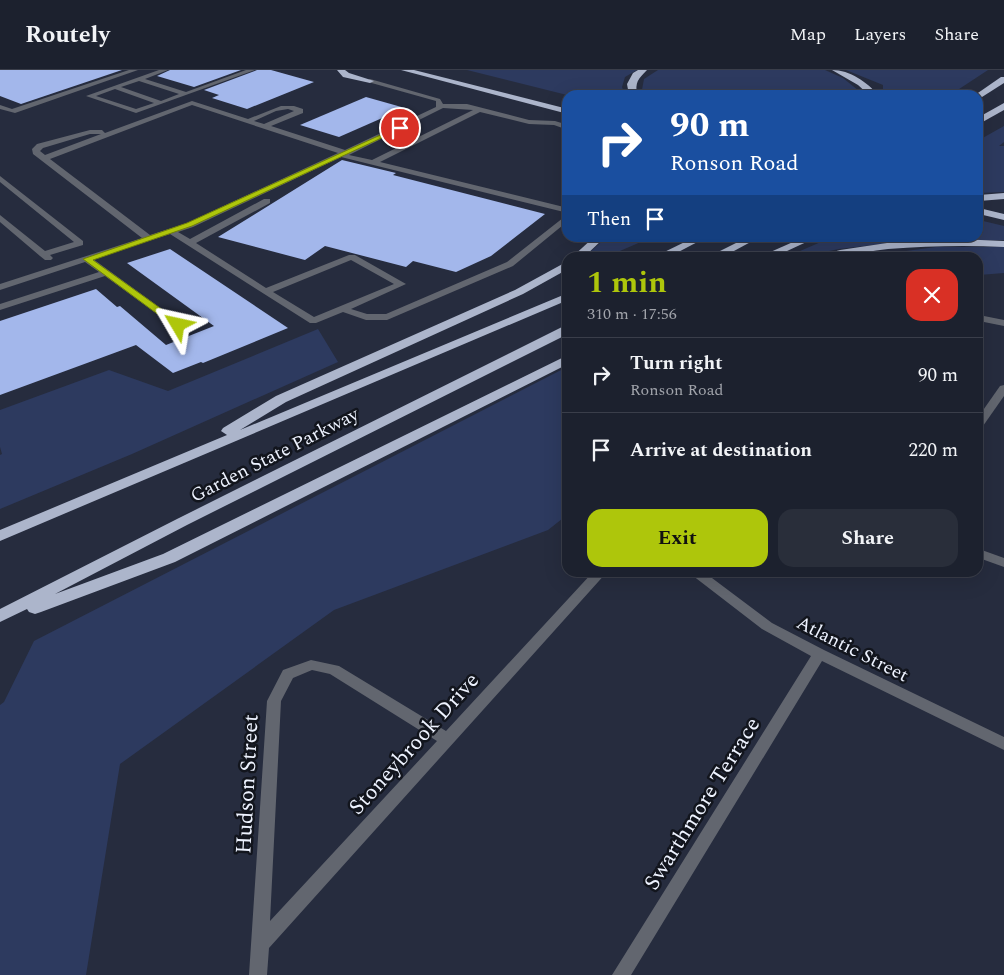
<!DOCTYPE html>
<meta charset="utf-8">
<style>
:root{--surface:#1c212e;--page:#292e3a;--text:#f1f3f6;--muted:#a0a3aa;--line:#3a3e4a;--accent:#aec60b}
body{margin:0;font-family:Spectral,serif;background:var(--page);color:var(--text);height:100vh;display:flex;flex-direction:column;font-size:19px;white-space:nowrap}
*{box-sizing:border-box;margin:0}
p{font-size:16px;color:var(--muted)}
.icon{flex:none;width:28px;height:28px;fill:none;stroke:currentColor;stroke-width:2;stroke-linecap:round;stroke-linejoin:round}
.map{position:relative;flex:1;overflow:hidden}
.panel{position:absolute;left:562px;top:182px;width:421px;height:325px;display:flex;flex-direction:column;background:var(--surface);border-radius:15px;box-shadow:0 5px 20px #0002,0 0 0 1px var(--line)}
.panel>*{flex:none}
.hud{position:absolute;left:562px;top:20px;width:421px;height:152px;border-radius:15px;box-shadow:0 5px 20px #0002,0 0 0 1px var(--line);background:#1a4fa0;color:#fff;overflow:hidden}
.pin{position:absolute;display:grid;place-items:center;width:42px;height:42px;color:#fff;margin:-21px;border:2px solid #fff;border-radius:50%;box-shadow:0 1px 5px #0007}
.me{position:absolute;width:55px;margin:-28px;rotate:306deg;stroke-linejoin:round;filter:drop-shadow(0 0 4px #0008)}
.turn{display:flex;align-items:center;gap:18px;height:105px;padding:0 25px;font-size:22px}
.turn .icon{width:65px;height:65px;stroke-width:2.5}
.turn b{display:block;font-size:35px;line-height:42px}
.then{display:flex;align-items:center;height:48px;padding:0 25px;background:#0003;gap:10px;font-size:19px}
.round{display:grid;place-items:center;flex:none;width:52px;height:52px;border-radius:15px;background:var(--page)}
.head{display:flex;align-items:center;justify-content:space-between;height:85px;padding:0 25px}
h1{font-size:30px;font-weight:700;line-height:38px;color:var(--accent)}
.primary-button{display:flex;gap:10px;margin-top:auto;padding:10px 25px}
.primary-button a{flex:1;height:58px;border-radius:15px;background:var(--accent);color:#111;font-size:20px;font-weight:700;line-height:58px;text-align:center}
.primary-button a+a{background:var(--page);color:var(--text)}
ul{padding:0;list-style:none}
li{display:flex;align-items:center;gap:15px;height:75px;padding:0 25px;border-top:1px solid var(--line)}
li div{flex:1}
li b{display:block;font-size:19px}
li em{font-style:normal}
header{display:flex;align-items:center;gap:30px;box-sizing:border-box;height:70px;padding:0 25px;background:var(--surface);border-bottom:1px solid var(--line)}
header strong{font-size:24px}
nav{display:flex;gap:28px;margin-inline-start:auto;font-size:18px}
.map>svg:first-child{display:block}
.green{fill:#2d3a5f}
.building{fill:#a3b7eb}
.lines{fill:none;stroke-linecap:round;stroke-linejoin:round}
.minor{fill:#62666f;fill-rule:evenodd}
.highway{fill:#acb5cb;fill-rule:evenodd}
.route{fill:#aec60b;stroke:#718107}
.labels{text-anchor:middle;stroke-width:5;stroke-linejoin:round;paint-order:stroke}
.street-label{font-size:19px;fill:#eef3ff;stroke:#12151d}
.near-street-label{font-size:22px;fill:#eef3ff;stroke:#12151d}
</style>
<header>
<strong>Routely</strong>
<nav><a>Map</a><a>Layers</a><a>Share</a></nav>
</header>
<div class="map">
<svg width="1004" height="905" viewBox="0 0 1004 905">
<rect width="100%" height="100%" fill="#262c3e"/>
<g class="green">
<path d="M467 0H637L625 7 622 17 625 25H567Z"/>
<path d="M658 0H825L843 8 864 25H641L644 9Z"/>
<path d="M846 0H988L950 25H883V15Z"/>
<path d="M1004 56V72L999 76H1004V122L979 123V70Z"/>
<path d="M979 150 1004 156V170L908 171 839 179 800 187 784 188 830 168H979Z"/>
<path d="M606 168H650L606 187H584Z"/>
<path d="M936 177H1004V203L979 205V188L861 187Z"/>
<path d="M318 259 338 292 132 384 0 439V385L2 384 0 377V340L109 300 168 321Z"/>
<path d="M567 297V445L548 460 334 540 120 694 86 905H0V635L4 632 34 571Z"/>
</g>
<g class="building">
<path d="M0 0H122L21 34 0 26Z"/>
<path d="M170 0H241L194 17 157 6Z"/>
<path d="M257 0H271L314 12 247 39 212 28 219 25 204 20Z"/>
<path d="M366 27 405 38 339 67 300 55Z"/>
<path d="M342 90 396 103 393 105 545 144 491 186 456 202 413 191 406 197 325 176 305 190 218 167Z"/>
<path d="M170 179 288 258 203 293 201 292 173 303 136 275 0 325V251L96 219 117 237 120 236 166 275 214 256 127 193Z"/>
</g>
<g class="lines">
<g class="minor">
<path d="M129 0H138L15 43 0 39V35L12 39Z"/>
<path d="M159 0H168L145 9 186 22 246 0H255L136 43 86 26ZM139 11 179 24 161 31 121 17ZM115 19 154 33 136 39 96 26Z"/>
<path d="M370 9 440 29 443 34H467L529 50 555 51 568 55V60L554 55 529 54 480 42 380 92 568 138V143L341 87 193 157 178 162 190 169 264 129H270V133L196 173 266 218 349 185H355L406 214 351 239 367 244H386L507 192 568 144V151L513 196 387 250H366L343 242 316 253H310L170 164 93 189 181 253V257H175L105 206 0 240V234L99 202 85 192 0 220V214L142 168 33 84 32 79 37 74 90 60H102L105 63 192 31 248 49 281 36H294L303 39V43L271 56 345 80 436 37V31L368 12V10ZM192 35 338 83 187 153 150 165 50 89ZM443 38 473 40 372 90 349 85ZM288 39 294 41 264 54 254 51 276 41ZM90 64H101L45 85 40 81 43 78ZM351 190 394 214 314 247 273 222Z"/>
<path d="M0 106 83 171V175L50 185 53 188 51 190H45L40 186 0 152V145L45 181 74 172 0 112Z"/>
<path d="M979 245 1004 250V256L979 251Z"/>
<path d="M1004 315V326L983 356 979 357V346L1000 316Z"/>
<path d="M979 479 1004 488V497L979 488Z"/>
<path d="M593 502H607L269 878 267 905H249L267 631 283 600 311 590 339 596 446 661ZM312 600 330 604 437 671 270 851 281 631 293 608Z"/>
<path d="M688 502H704L772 553 824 580 1004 667V680L822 591 631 905H612L811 586 762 559Z"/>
</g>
<g class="highway">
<path d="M337 0H345L349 3 374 11 370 13 343 7Z"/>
<path d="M401 0H414L568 39V44Z"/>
<path d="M638 0H647C638 9 635 12 637 25H629L627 14 633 3Z"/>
<path d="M832 0C850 0 867 12 878 25H869L858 15Z"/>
<path d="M1001 7H1004V13L982 27 975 25Z"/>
<path d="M1004 33V40L979 54V47Z"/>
<path d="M1004 123V129L979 131V125Z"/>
<path d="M979 138 1004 144V150L979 144Z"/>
<path d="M593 168H604L583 188H571Z"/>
<path d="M693 168H705L667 188H652Z"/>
<path d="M746 168H758L721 188H706Z"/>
<path d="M802 168H815L772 188H757Z"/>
<path d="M957 169 1004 171V177C965 175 927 176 888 179 863 182 838 188 812 188L840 180 887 173Z"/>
<path d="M568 191V199L523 224 286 332 240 360 568 223V230L0 471V460L227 365 221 361 223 358 276 326 515 220Z"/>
<path d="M564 256H568V264L187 455 55 524 163 484 568 285V294L175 492 41 542 35 544 29 542 27 539 0 552V539L177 449Z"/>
</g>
</g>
<path class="route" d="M398 57 403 58 192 156 93 190 181 253V257H175L83 189 187 153Z"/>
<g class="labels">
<g class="street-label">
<text transform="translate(274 384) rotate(-27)" y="7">Garden State Parkway</text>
<text transform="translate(853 578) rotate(27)" y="7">Atlantic Street</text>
</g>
<g class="near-street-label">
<text transform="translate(413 673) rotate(-48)" y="8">Stoneybrook Drive</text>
<text transform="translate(246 714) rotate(-87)" y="8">Hudson Street</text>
<text transform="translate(701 733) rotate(-58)" y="8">Swarthmore Terrace</text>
</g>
</g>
</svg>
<div class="pin" style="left:400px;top:58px;background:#d93025"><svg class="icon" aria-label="arrive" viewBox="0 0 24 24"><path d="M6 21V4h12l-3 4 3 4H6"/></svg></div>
<svg class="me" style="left:178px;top:255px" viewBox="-20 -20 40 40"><path d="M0-17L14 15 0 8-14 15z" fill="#aec60b" stroke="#fff" stroke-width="4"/></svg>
<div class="hud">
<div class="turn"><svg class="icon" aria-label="right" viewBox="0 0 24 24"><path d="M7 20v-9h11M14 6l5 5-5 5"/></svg><div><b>90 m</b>Ronson Road</div></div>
<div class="then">Then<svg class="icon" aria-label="arrive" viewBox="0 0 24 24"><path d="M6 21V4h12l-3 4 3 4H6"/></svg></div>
</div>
<section class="panel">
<div class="head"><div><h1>1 min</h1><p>310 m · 17:56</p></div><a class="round" style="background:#d93025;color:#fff"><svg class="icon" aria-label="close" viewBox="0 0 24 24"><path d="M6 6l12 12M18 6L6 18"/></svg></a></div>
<ul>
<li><svg class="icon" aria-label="right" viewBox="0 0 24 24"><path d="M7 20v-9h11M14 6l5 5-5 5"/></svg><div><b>Turn right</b><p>Ronson Road</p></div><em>90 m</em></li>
<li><svg class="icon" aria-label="arrive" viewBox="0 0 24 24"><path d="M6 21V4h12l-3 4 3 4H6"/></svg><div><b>Arrive at destination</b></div><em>220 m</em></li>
</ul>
<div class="primary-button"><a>Exit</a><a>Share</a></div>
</section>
</div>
